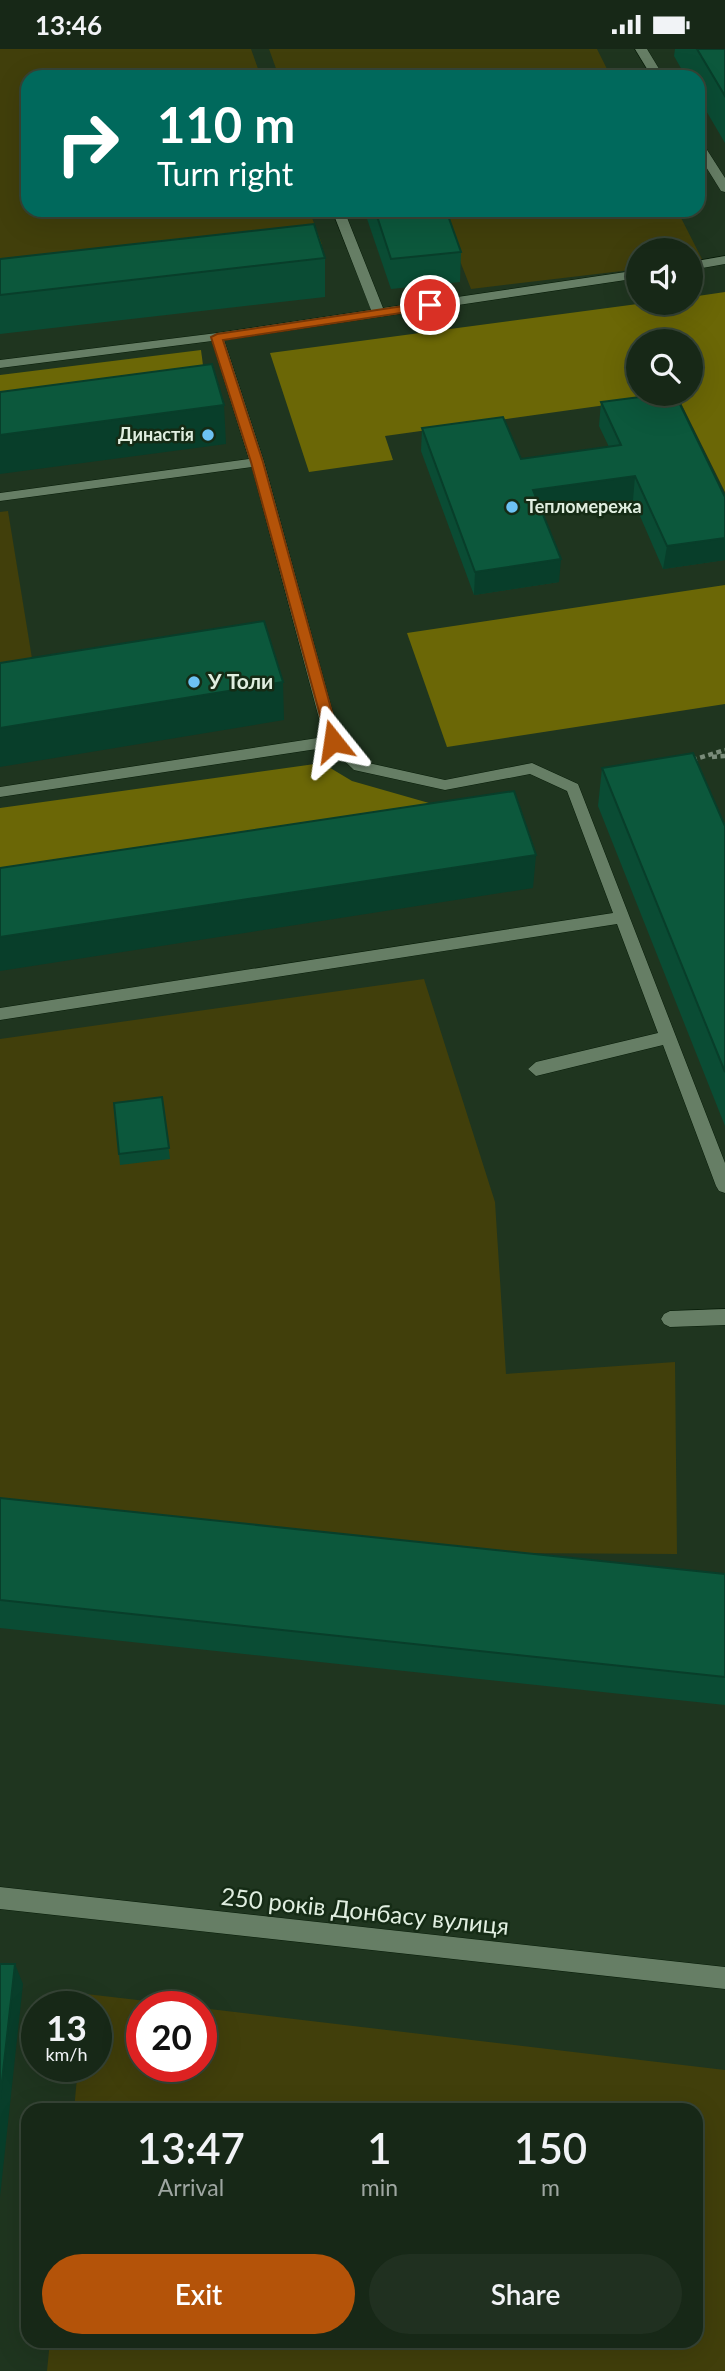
<!DOCTYPE html>
<meta charset="utf-8">
<style>
:root{--surface:#172817;--page:#203020;--text:#f1f3f6;--muted:#9ea6a1;--line:#364436;--accent:#b45309}
body{margin:0;font-family:Lato,sans-serif;background:var(--page);color:var(--text);height:100vh;display:flex;flex-direction:column;font-size:26px;white-space:nowrap}
*{box-sizing:border-box;margin:0}
p{font-size:23px;color:var(--muted)}
.icon{flex:none;width:38px;height:38px;fill:none;stroke:currentColor;stroke-width:2;stroke-linecap:round;stroke-linejoin:round}
.map{position:relative;flex:1;overflow:hidden}
.side{position:absolute;left:21px;top:2054px;width:682px;height:245px;display:flex;flex-direction:column;background:var(--surface);border-radius:21px;box-shadow:0 7px 28px #0002,0 0 0 2px var(--line)}
.side>*{flex:none}
.top-card{position:absolute;left:21px;top:21px;width:684px;height:147px;border-radius:21px;box-shadow:0 7px 28px #0002,0 0 0 2px var(--line);background:#00695c;color:#fff;overflow:hidden}
.tools{position:absolute;left:626px;top:189px;display:grid;gap:14px}
.tools a{display:grid;place-items:center;width:77px;height:77px;border-radius:50%;background:var(--surface);box-shadow:0 7px 28px #0002,0 0 0 2px var(--line);font-size:35px}
.speed{position:absolute;left:21px;top:1942px;display:flex;gap:14px;font-size:35px;font-weight:700;text-align:center}
.speed>*{display:grid;place-content:center;width:91px;height:91px;border-radius:50%;background:var(--surface);box-shadow:0 7px 28px #0002,0 0 0 2px var(--line);line-height:1}
.speed small{font-size:18px;font-weight:400}
.speed .limit{border:10px solid #d22;background:#fff;color:#111}
.pin{position:absolute;display:grid;place-items:center;width:60px;height:60px;color:#fff;margin:-30px;border:4px solid #fff;border-radius:50%;box-shadow:0 2px 7px #0007}
.me{position:absolute;width:77px;margin:-38px;rotate:345deg;stroke-linejoin:round;filter:drop-shadow(0 0 5px #0008)}
.turn{display:flex;align-items:center;gap:24px;height:147px;padding:0 21px;font-size:32px}
.turn .icon{width:91px;height:91px;stroke-width:2.5}
.turn b{display:block;font-size:49px;line-height:60px}
.eta{display:flex;justify-content:space-evenly;align-items:center;height:119px;text-align:center}
.eta b{font-size:42px;font-weight:600;line-height:49px}
.button{display:flex;gap:14px;margin-top:auto;padding:14px 21px}
.button a{flex:1;height:80px;border-radius:42px;background:var(--accent);color:#fff;font-size:28px;font-weight:600;line-height:80px;text-align:center}
.button a+a{background:var(--page);color:var(--text)}
.status{display:flex;justify-content:space-between;align-items:center;height:49px;padding:0 35px;background:var(--surface);direction:ltr}
.status svg{height:19px;fill:currentColor}
.map>svg:first-child{display:block}
.green{fill:#413f0b}
.forest{fill:#6b6706;fill-rule:evenodd}
.lines{fill:none;stroke-linecap:round;stroke-linejoin:round}
.service-casing{stroke:#071c08;stroke-width:1}
.tertiary-casing{stroke:#071c08;stroke-width:1}
.path{stroke:#798b79;stroke-width:4.5;stroke-dasharray:5 3.5;stroke-linecap:butt}
.service{fill:#667e65;fill-rule:evenodd}
.tertiary{fill:#667e65;fill-rule:evenodd}
.wall{fill:#0a4c34}
.shaded-wall{fill:#083e2a}
.building{fill:#0c583c;stroke:#083e2a;stroke-width:2}
.route{fill:#b45309;stroke:#753606;stroke-width:2}
.poi-dot{fill:#6dc2f3;stroke:#152b15;stroke-width:2.5}
.labels{text-anchor:middle;stroke-width:5;stroke-linejoin:round;paint-order:stroke}
.far-poi-label{font-size:18px;font-weight:bold;fill:#e0eee0;stroke:#152b15;text-anchor:end}
.poi-label{font-size:21px;font-weight:bold;fill:#e0eee0;stroke:#152b15;text-anchor:start}
.near-street-label{font-size:24px;fill:#e0eee0;stroke:#152b15}
</style>
<div class="status"><b>13:46</b><svg viewBox="0 0 49 12"><path d="M0 12V9h3v3zM5 12V6h3v6zM10 12V3h3v9zM15 12V0h3v12zM26 1h20v11H26zM47 4h2v5h-2z"/></svg></div>
<div class="map">
<svg width="725" height="2322" viewBox="0 0 725 2322">
<rect width="100%" height="100%" fill="#1f351f"/>
<g class="green">
<path d="M0 0H251L261 28H28V161H309L322 195 0 235Z"/>
<path d="M269 0H597L611 28H279Z"/>
<path d="M440 161H677L703 212 691 214V201H639V220L471 240Z"/>
<path d="M8 462 36 634 0 641V463Z"/>
<path d="M424 930 495 1153 506 1325 675 1313 677 1505 508 1504 0 1450V990Z"/>
<path d="M86 1945 198 1958H142V2018H201V1959L725 2021V2322H47L50 2292H696V2062L74 2061 78 2018H96V1958H84Z"/>
</g>
<g class="forest">
<path d="M725 243V443L677 346 385 387 393 411 309 423 270 304 645 254H691V248ZM639 292H691V345H639Z"/>
<path d="M201 301 207 347 0 375V326Z"/>
<path d="M725 536V655L447 698 407 584Z"/>
<path d="M322 714 352 732 478 768 0 840V759Z"/>
</g>
<g class="lines">
<defs>
<g id="service">
<path d="M635 0H647L664 28H652Z"/>
<path d="M698 92 702 93 725 129V143L721 142 698 105Z"/>
<path d="M332 161H344L383 259 639 221V229L224 291 264 413 340 690 364 713 445 731 532 714 578 735 725 1114V1144L719 1142 716 1137 663 996 536 1027 528 1020 536 1013 658 984 617 875 0 971V959L613 864 567 742 530 725 445 741 354 721 330 698 0 748V738L324 688 252 418 0 452V444L249 410 212 292 0 319V311L217 284 371 261Z"/>
<path d="M725 207V215L691 221V213Z"/>
<path d="M725 1260V1276L670 1278 664 1275 661 1270 664 1265 670 1262Z"/>
</g>
<path id="tertiary" d="M0 1838 725 1918V1940L0 1860Z"/>
</defs>
<use href="#service" class="service-casing"/>
<use href="#tertiary" class="tertiary-casing"/>
<g class="path">
<path d="M712 708 725 707"/>
<path d="M692 711 725 701"/>
</g>
<use href="#service" class="service"/>
<use href="#tertiary" class="tertiary"/>
</g>
<g class="wall">
<path d="M675 0H725V94L698 48V28H686L674 7Z"/>
<path d="M364 161H446L461 203 460 233 391 240Z"/>
<path d="M325 209V248L0 285V210Z"/>
<path d="M601 353 725 448V511L663 520 633 451 542 463 559 533 474 546 421 402 422 379 521 410 609 398 599 377Z"/>
<path d="M602 719 725 777V1077L598 757Z"/>
<path d="M162 1048 170 1110 120 1116 119 1105Z"/>
<path d="M0 1449 725 1525V1656L0 1579Z"/>
</g>
<g class="shaded-wall">
<path d="M224 356 226 395 0 425V386Z"/>
<path d="M635 427 633 451 532 465 533 441Z"/>
<path d="M725 489V511L663 520 667 497Z"/>
<path d="M561 510 559 533 474 546 475 523Z"/>
<path d="M283 633 284 671 0 718V679Z"/>
<path d="M536 806 533 839 0 922V888Z"/>
<path d="M15 1915 23 1935 0 2148V2050Z"/>
</g>
<g class="building">
<path d="M697 0H725V47Z"/>
<path d="M375 161H446L461 203 391 210Z"/>
<path d="M314 175 325 209 0 246V210Z"/>
<path d="M212 315 224 356 0 386V343Z"/>
<path d="M663 345H675L725 448V489L667 497 635 427 533 441 561 510 475 523 422 379 503 368 521 410 621 396 601 353Z"/>
<path d="M264 572 283 633 0 679V614Z"/>
<path d="M693 704 725 777V1023L602 719Z"/>
<path d="M514 742 536 806 0 888V819Z"/>
<path d="M162 1048 169 1099 119 1105 114 1054Z"/>
<path d="M0 1449 725 1525V1628L0 1551Z"/>
<path d="M0 1915H15L0 2050Z"/>
</g>
<path class="route" d="M430 253 434 254V259L223 291 263 413 340 692 333 697 327 692 251 413 211 288 217 285Z"/>
<g class="poi-dot">
<circle cx="208" cy="386" r="7"/>
<circle cx="512" cy="458" r="7"/>
<circle cx="194" cy="633" r="7"/>
</g>
<g class="labels">
<g class="far-poi-label">
<text x="194" y="392">Династія</text>
<text x="526" y="464" text-anchor="start">Тепломережа</text>
</g>
<g class="poi-label">
<text x="208" y="640">У Толи</text>
</g>
<g class="near-street-label">
<text transform="translate(365 1863) rotate(6)" y="8">250 років Донбасу вулиця</text>
</g>
</g>
</svg>
<div class="tools">
<a><svg class="icon" aria-label="sound" viewBox="0 0 24 24"><path d="M4 9h4l5-4v14l-5-4H4zM17 9q2 3 0 6"/></svg></a>
<a><svg class="icon" aria-label="search" viewBox="0 0 24 24"><circle cx="10" cy="10" r="6"/><path d="M15 15l6 6"/></svg></a>
</div>
<div class="speed"><div>13<small>km/h</small></div><div class="limit">20</div></div>
<div class="pin" style="left:430px;top:256px;background:#d93025"><svg class="icon" aria-label="arrive" viewBox="0 0 24 24"><path d="M6 21V4h12l-3 4 3 4H6"/></svg></div>
<svg class="me" style="left:333px;top:692px" viewBox="-20 -20 40 40"><path d="M0-17L14 15 0 8-14 15z" fill="#b45309" stroke="#fff" stroke-width="4"/></svg>
<div class="top-card">
<div class="turn"><svg class="icon" aria-label="right" viewBox="0 0 24 24"><path d="M7 20v-9h11M14 6l5 5-5 5"/></svg><div><b>110 m</b>Turn right</div></div>
</div>
<section class="side">
<div class="eta">
<div><b>13:47</b><p>Arrival</p></div>
<div><b>1</b><p>min</p></div>
<div><b>150</b><p>m</p></div>
</div>
<div class="button"><a>Exit</a><a>Share</a></div>
</section>
</div>
